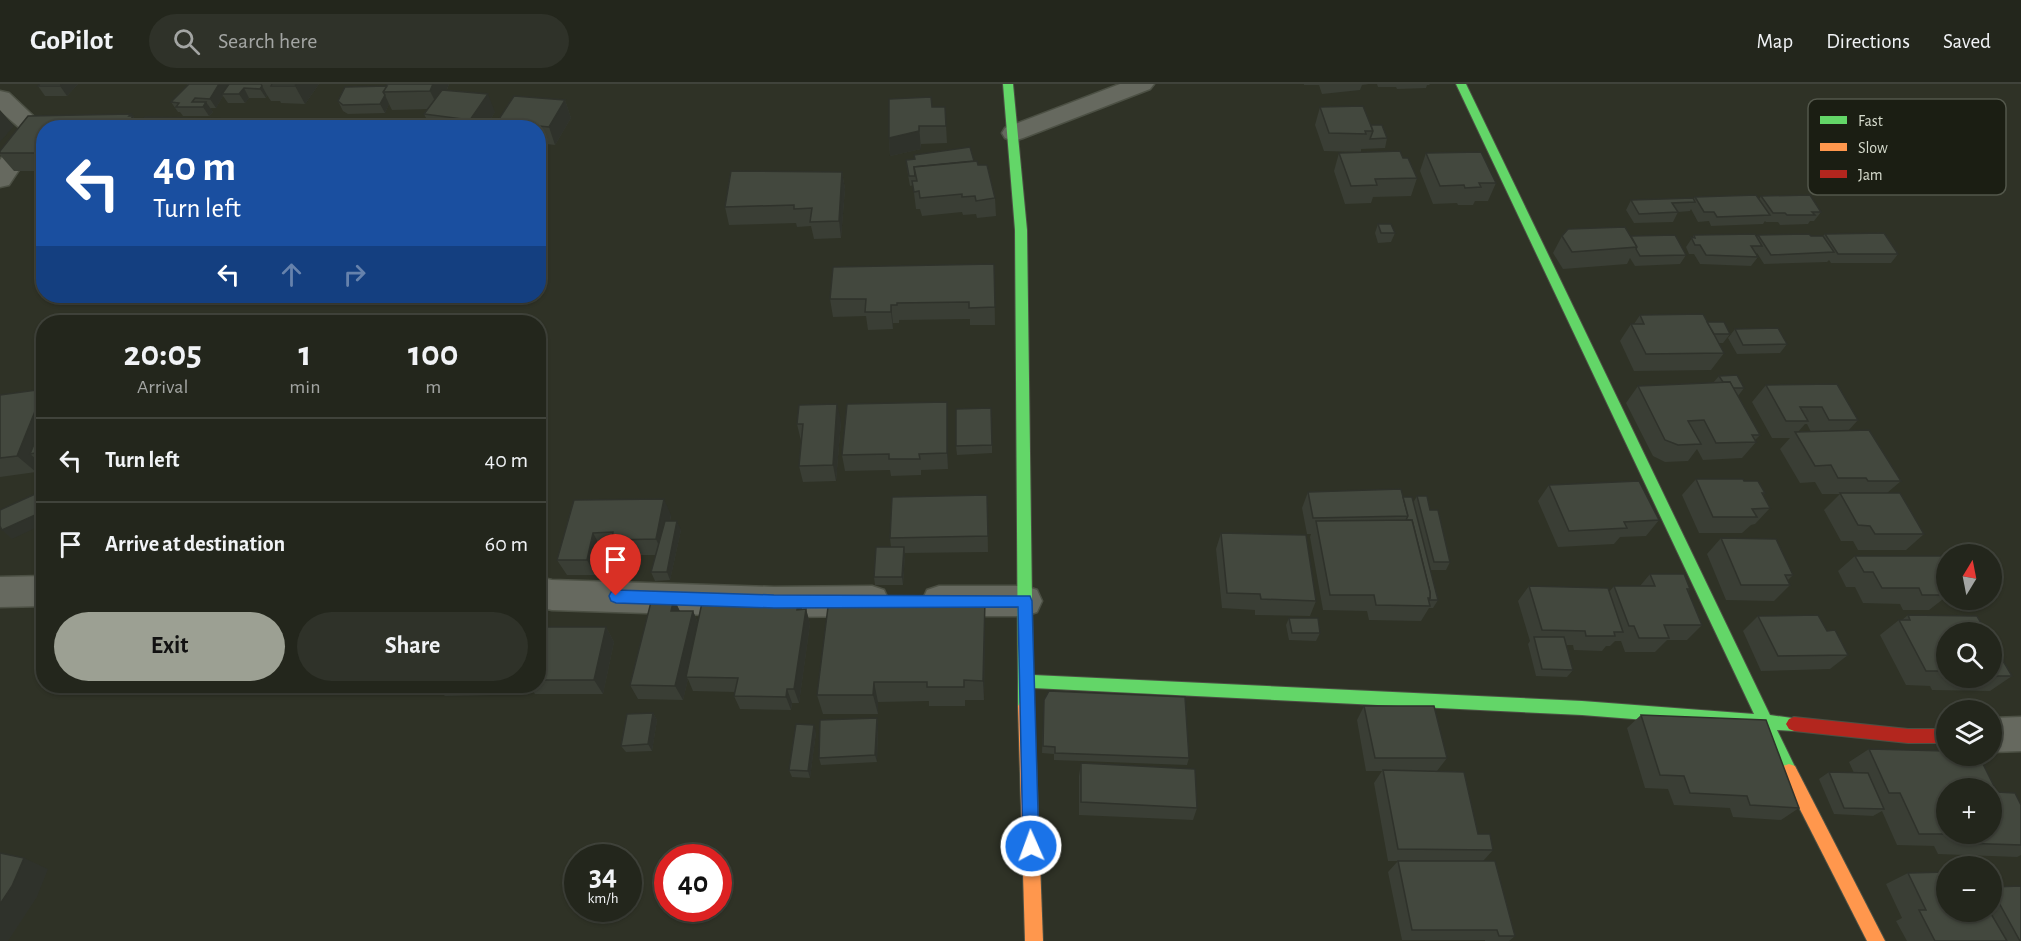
<!DOCTYPE html>
<meta charset="utf-8">
<style>
:root{--surface:#23261c;--page:#2f3229;--text:#f1f3f6;--muted:#a3a5a3;--line:#40433b;--accent:#9ca093}
body{margin:0;font-family:"Alegreya Sans",sans-serif;background:var(--page);color:var(--text);height:100vh;display:flex;flex-direction:column;font-size:22px;white-space:nowrap}
*{box-sizing:border-box;margin:0}
p{font-size:20px;color:var(--muted)}
.icon{flex:none;width:33px;height:33px;fill:none;stroke:currentColor;stroke-width:2;stroke-linecap:round;stroke-linejoin:round}
.map{position:relative;flex:1;overflow:hidden}
.sheet{position:absolute;left:36px;top:231px;width:510px;height:378px;display:flex;flex-direction:column;background:var(--surface);border-radius:24px;box-shadow:0 2px 4px #0004,0 0 0 2px var(--line)}
.sheet>*{flex:none}
.top-card{position:absolute;left:36px;top:36px;width:510px;height:183px;border-radius:24px;box-shadow:0 2px 4px #0004,0 0 0 2px var(--line);background:#1a4fa0;color:#fff;overflow:hidden}
.needle{width:39px;rotate:10deg}
.buttons{position:absolute;left:1936px;top:460px;display:grid;gap:12px}
.buttons a{display:grid;place-items:center;width:66px;height:66px;border-radius:50%;background:var(--surface);box-shadow:0 2px 4px #0004,0 0 0 2px var(--line);font-size:30px}
.speed{position:absolute;left:564px;top:760px;display:flex;gap:12px;font-size:30px;font-weight:700;text-align:center}
.speed>*{display:grid;place-content:center;width:78px;height:78px;border-radius:50%;background:var(--surface);box-shadow:0 2px 4px #0004,0 0 0 2px var(--line);line-height:1}
.speed small{font-size:15px;font-weight:400}
.speed .limit{border:9px solid #d22;background:#fff;color:#111}
.pin{position:absolute;display:grid;place-items:center;width:51px;height:51px;color:#fff;margin:-62px -26px;border-radius:50% 50% 50% 0;rotate:-45deg;box-shadow:0 0 6px #0007}
.pin .icon{rotate:45deg}
.me{position:absolute;width:66px;margin:-33px;rotate:358deg;stroke-linejoin:round;filter:drop-shadow(0 0 4px #0008)}
.turn{display:flex;align-items:center;gap:21px;height:126px;padding:0 18px;font-size:27px}
.turn .icon{width:78px;height:78px;stroke-width:2.5}
.turn b{display:block;font-size:42px;line-height:51px}
.lanes{display:flex;align-items:center;height:57px;padding:0 18px;background:#0003;justify-content:center;gap:30px;direction:ltr}
.lanes .off{opacity:.35}
.eta{display:flex;justify-content:space-evenly;align-items:center;height:102px;text-align:center}
.eta b{font-size:36px;font-weight:700;line-height:42px}
.button{display:flex;gap:12px;margin-top:auto;padding:12px 18px}
.button a{flex:1;height:69px;border-radius:36px;background:var(--accent);color:#111;font-size:24px;font-weight:700;line-height:69px;text-align:center}
.button a+a{background:var(--page);color:var(--text)}
ul{padding:0;list-style:none}
li{display:flex;align-items:center;gap:18px;height:84px;padding:0 18px;border-top:2px solid var(--line)}
li div{flex:1}
li b{display:block;font-size:22px}
li em{font-style:normal}
header{display:flex;align-items:center;gap:36px;box-sizing:border-box;height:84px;padding:0 30px;background:var(--surface);border-bottom:2px solid var(--line)}
header strong{font-size:28px}
nav{display:flex;gap:33px;margin-inline-start:auto;font-size:21px}
.search{width:420px;height:54px;background:var(--page);display:flex;align-items:center;gap:15px;box-sizing:border-box;padding:0 21px;border-radius:33px;color:var(--muted);font-size:22px}
.map>svg:first-child{display:block}
.lines{fill:none;stroke-linecap:round;stroke-linejoin:round}
.street-casing{stroke:#4c5044;stroke-width:3}
.fast-casing{stroke:#4c5044;stroke-width:2}
.slow-casing{stroke:#4c5044;stroke-width:2}
.jam-casing{stroke:#4c5044;stroke-width:2}
.street{fill:#66695f;fill-rule:evenodd}
.fast{fill:#63d668;fill-rule:evenodd}
.slow{fill:#ff974d;fill-rule:evenodd}
.jam{fill:#b3261e;fill-rule:evenodd}
.wall{fill:#3a3e35;fill-rule:evenodd}
.shaded-wall{fill:#2f322b}
.building{fill:#43483e;stroke:#2f322b;stroke-width:1.5;fill-rule:evenodd}
.route{fill:#1a73e8;stroke:#114b97;stroke-width:1.5}
.key{fill:#1b1e13;stroke:#53574b;stroke-width:1.5}
.key-label{font-size:16px;fill:#d6dbcd}
</style>
<header>
<strong>GoPilot</strong>
<div class="search"><svg class="icon" aria-label="search" viewBox="0 0 24 24"><circle cx="10" cy="10" r="6"/><path d="M15 15l6 6"/></svg>Search here</div>
<nav><a>Map</a><a>Directions</a><a>Saved</a></nav>
</header>
<div class="map">
<svg width="2021" height="857" viewBox="0 0 2021 857">
<rect width="100%" height="100%" fill="#2f3226"/>
<g class="lines">
<defs>
<g id="street">
<path d="M1120 0H1154L1150 5 1023 54 1014 57 1005 54 1002 49 1005 44Z"/>
<path d="M0 7 9 9 46 44H44V48L9 101 0 103V76L21 45 0 27Z"/>
<path d="M44 492V522L0 523V493Z"/>
<path d="M538 493 552 496 774 503 872 502 884 506 889 517 884 528 872 532 774 533 552 526 538 523Z"/>
<path d="M939 502H1025L1037 506 1042 517 1037 528 1025 532H939L927 528 922 517 927 506Z"/>
<path d="M2021 633V667L1992 668V634Z"/>
</g>
<path id="fast" d="M1003 0H1013L1027 146 1033 591 1582 617 1754 630 1456 0H1466L1770 631 1799 635 1802 640 1799 645 1794 647 1777 646 1797 687 1795 692 1789 694 1783 692 1761 645 1582 631 1033 604 1034 622 1031 627 1026 629 1021 627 1018 622V597L1015 146Z"/>
<g id="slow">
<path d="M1026 615 1031 617 1034 622 1043 857H1025L1018 622 1021 617Z"/>
<path d="M1789 680 1795 682 1885 857H1867L1783 692 1781 687 1783 682Z"/>
</g>
<path id="jam" d="M1794 633 1908 645H1947V659H1908L1794 647 1789 645 1786 640 1789 635Z"/>
</defs>
<use href="#street" class="street-casing"/>
<use href="#fast" class="fast-casing"/>
<use href="#slow" class="slow-casing"/>
<use href="#jam" class="jam-casing"/>
<use href="#street" class="street"/>
<use href="#fast" class="fast"/>
<use href="#slow" class="slow"/>
<use href="#jam" class="jam"/>
</g>
<g class="wall">
<path d="M78 0 67 12H45L38 2Z"/>
<path d="M187 0H319L305 20 281 19 280 17H271L267 11 266 14H249L245 19H228L223 12 216 24H210L213 28 209 32H183L180 28H178L171 18 188 1Z"/>
<path d="M387 0H449L447 6 495 28 485 44H431L424 30 428 25 392 26 389 20 385 29 348 30 343 27 338 17 387 2Z"/>
<path d="M1304 0H1369L1362 1 1360 6 1322 10 1319 1H1304Z"/>
<path d="M1377 0H1430L1429 1H1427L1426 4 1397 5 1396 3H1378Z"/>
<path d="M565 16 571 34 555 61 538 59V44H499L497 38Z"/>
<path d="M932 23H945L947 59 921 60V65L890 72 889 54Z"/>
<path d="M1320 23 1371 41 1387 54 1385 64 1361 65V68L1324 67 1315 41Z"/>
<path d="M131 30 136 36H139L141 39 145 33 275 36 279 44H44V87H14L0 71V67L28 32Z"/>
<path d="M1339 69 1403 74 1417 94 1411 112 1373 113 1371 119 1345 120 1334 87Z"/>
<path d="M1426 69 1496 99 1488 117H1475L1473 121H1458L1457 119 1433 120 1420 87Z"/>
<path d="M914 71 974 77 978 81 995 114 996 132 977 134 976 130 963 131 962 128 922 132 920 125H916L913 101 910 102 907 85 906 76 914 75Z"/>
<path d="M842 88 845 105 841 154 814 155 811 142 797 143 796 139 729 141 725 123Z"/>
<path d="M44 91V108L37 101Z"/>
<path d="M1761 112 1821 128 1814 137H1810L1808 140 1780 141 1778 138H1766L1765 137 1763 140 1711 142 1709 137 1698 138 1691 125 1690 127 1678 128 1673 138 1634 139 1626 126 1631 116 1693 115 1695 113 1759 115Z"/>
<path d="M1378 140 1395 149 1391 158 1378 159 1375 149Z"/>
<path d="M1825 150 1898 170 1891 179H1831L1829 176 1827 178 1764 180 1757 169 1756 170 1758 173 1751 182 1700 180 1694 170H1689L1686 163 1694 151 1757 153 1758 151 1811 152H1823Z"/>
<path d="M1562 152H1631L1686 171 1680 180 1635 182 1630 174 1627 180 1563 185 1553 169Z"/>
<path d="M994 180 995 241H970V235L899 236V239H893V245L868 246 866 232 833 233 830 215Z"/>
<path d="M1640 231 1707 238 1730 250 1723 259H1718L1724 269 1711 286 1634 287 1620 257 1631 240H1634Z"/>
<path d="M1735 245 1787 260 1780 269 1737 270 1728 254Z"/>
<path d="M1719 292 1744 304 1738 312 1760 351 1755 356 1756 358 1742 374 1703 376 1697 365 1688 377 1665 378 1653 372 1626 319 1638 302 1713 299Z"/>
<path d="M1766 301 1858 336 1848 347 1901 397 1887 409 1924 450 1906 466H1858L1853 457H1841L1824 426 1840 410H1822L1815 398 1800 399 1780 365 1790 354H1772L1752 318ZM1805 340H1807L1811 348H1798Z"/>
<path d="M44 305 43 378H40L36 388 0 393V311Z"/>
<path d="M948 335V385L921 386V391L891 392 890 386 845 387 842 371Z"/>
<path d="M841 337 836 397 803 398 799 382 801 357 797 340Z"/>
<path d="M992 361V369L957 371 956 362Z"/>
<path d="M1696 395 1744 397 1765 409 1763 411 1770 424 1755 440 1751 441 1742 449H1699L1682 411Z"/>
<path d="M1549 401 1659 436 1646 452 1620 453 1614 460 1558 463 1538 417Z"/>
<path d="M1308 408 1403 413 1413 419 1417 412 1430 426 1450 478 1446 486H1430L1438 516 1433 524H1429L1421 537 1369 536 1367 527 1323 526 1310 453 1311 450H1307L1302 424Z"/>
<path d="M987 411 988 468 905 469 903 501H875L874 493 891 463 890 454Z"/>
<path d="M574 416 671 431 670 437 681 446 670 496 655 497 651 488 656 471H620L616 464 602 465 595 491H567L557 476Z"/>
<path d="M1221 449 1316 517 1310 532 1255 531V526L1222 524 1216 465Z"/>
<path d="M1721 454 1793 491 1788 496 1790 501 1774 517 1726 516 1707 470Z"/>
<path d="M1855 472 1947 479V512L1929 526H1903L1900 520 1863 519 1855 503H1846L1838 487Z"/>
<path d="M1650 490 1690 505 1688 507 1702 541 1687 556H1667L1655 568H1625L1621 557H1615L1610 562H1606L1602 567 1574 566 1573 561H1566L1573 586 1567 593 1536 592 1528 560 1530 557 1518 517 1529 502 1609 508 1614 502H1640Z"/>
<path d="M674 515 680 527H693L698 539 799 516 802 525H806L810 540 799 619H792L791 626 740 625 734 612 735 608 693 607 688 595 683 616 638 615 630 601Z"/>
<path d="M1908 531 1947 549V594H1992V558L2012 592 1990 607 1932 606 1930 602 1906 601 1880 551 1899 536H1902Z"/>
<path d="M1758 532 1827 547 1848 571 1830 585 1761 587 1743 547Z"/>
<path d="M1289 534 1320 549 1316 557 1289 556 1286 541Z"/>
<path d="M985 537 984 616H965V622H929V617L878 618V630H823L817 611Z"/>
<path d="M606 543 614 558 603 610H535L529 602H538V547Z"/>
<path d="M435 602H494L492 611 445 612Z"/>
<path d="M1044 616 1189 674 1187 681 1054 676V670L1042 669Z"/>
<path d="M1364 622 1447 674 1437 687 1478 750 1493 766 1483 777 1515 852 1509 857H1485V856H1402L1388 788 1398 777H1409H1388L1374 699 1382 687H1366L1357 636Z"/>
<path d="M653 629 657 636 652 667 626 668 621 662Z"/>
<path d="M1641 631 1799 724 1781 736 1733 733 1730 724 1674 721 1668 705 1645 704 1627 644Z"/>
<path d="M877 634 878 641 877 678 821 681 819 674Z"/>
<path d="M816 648 810 694 792 693 789 686Z"/>
<path d="M1869 665 1997 708 2021 721V771L2017 773 1938 770 1934 762 1897 761 1882 727 1873 732 1834 730 1819 695 1829 688 1854 689 1849 678Z"/>
<path d="M1081 679 1197 724 1193 736 1079 731V692Z"/>
<path d="M1908 789 1947 828H1992V803L2021 857H1907L1896 837 1902 834 1886 800Z"/>
</g>
<g class="shaded-wall">
<path d="M62 0H78L67 12 60 2Z"/>
<path d="M219 0H231L222 10 223 12 216 24 210 15Z"/>
<path d="M296 0H319L305 20 295 2Z"/>
<path d="M433 0H449L439 25 430 7Z"/>
<path d="M262 2 267 11 266 14 260 5Z"/>
<path d="M244 4 249 14 245 19 239 10Z"/>
<path d="M488 10 495 28 485 44H473L470 36Z"/>
<path d="M385 11 389 20 385 29 380 20Z"/>
<path d="M565 16 571 34 555 61 549 43Z"/>
<path d="M206 18 213 28 209 32 203 23Z"/>
<path d="M0 26 14 42 0 58Z"/>
<path d="M131 30 137 38 139 36 144 44H134L130 37 129 32Z"/>
<path d="M275 36 279 44H270Z"/>
<path d="M919 42 921 65 890 72 889 54Z"/>
<path d="M842 88 845 105 841 154 839 137Z"/>
<path d="M891 221 893 239V245L891 228Z"/>
<path d="M44 306V368L30 370 40 378 36 388 17 372Z"/>
<path d="M947 318 948 335V385L947 369Z"/>
<path d="M837 320 841 337 836 397 833 381Z"/>
<path d="M664 415 671 431 663 471 656 455Z"/>
<path d="M44 427V440L12 455 2 446Z"/>
<path d="M677 437 681 446 670 496 667 488Z"/>
<path d="M593 449 602 465 595 491 587 476Z"/>
<path d="M904 463 905 471 903 501 902 493Z"/>
<path d="M674 515 681 530 671 527Z"/>
<path d="M799 516 804 531 797 526Z"/>
<path d="M985 516V537L984 616 983 597Z"/>
<path d="M806 525 810 540 799 619 794 605Z"/>
<path d="M693 527 699 542 686 593 688 595 683 616 675 602Z"/>
<path d="M606 543 614 558 603 610 594 596Z"/>
<path d="M874 598 878 618V630L873 611Z"/>
<path d="M484 602H494L492 611Z"/>
<path d="M787 605 792 619 791 626 786 613Z"/>
<path d="M653 629 657 636 652 667 648 660Z"/>
<path d="M877 634 878 641 877 678 875 671Z"/>
<path d="M814 641 816 648 810 694 808 687Z"/>
<path d="M24 774 48 785 37 813 8 857H0V820Z"/>
</g>
<g class="building">
<path d="M40 0H62L60 2H38Z"/>
<path d="M189 0H219L210 15 195 14 192 18H206L203 23H176L179 19 171 18Z"/>
<path d="M229 0H261L262 2 260 5 244 4 239 10H222Z"/>
<path d="M272 0H296L295 2H271Z"/>
<path d="M387 0H433L430 7 383 8Z"/>
<path d="M387 2 383 8 385 11 380 20 343 21 338 17 345 3Z"/>
<path d="M442 6 488 10 470 36 424 30Z"/>
<path d="M514 12 565 16 549 43 497 38Z"/>
<path d="M931 13 932 23H945L946 42H919V47L889 54V15Z"/>
<path d="M1363 22 1373 47H1365L1366 50 1329 49 1320 23Z"/>
<path d="M131 30 129 32H133L130 37 139 36 134 44H44V65L40 69H0V67L28 32Z"/>
<path d="M145 33 275 36 270 44H138Z"/>
<path d="M1371 41H1382L1387 54 1370 55 1373 47Z"/>
<path d="M970 63 974 77 914 83 915 92H909L906 76 915 75 914 71Z"/>
<path d="M1400 67 1403 74H1408L1417 94 1375 95 1377 101 1351 102 1339 69Z"/>
<path d="M1481 68 1496 99H1479L1481 103 1465 104 1464 101 1440 102 1426 69Z"/>
<path d="M977 77 978 81H987L995 114 976 117 975 112 962 113V110L920 114 919 107 914 108 912 97H917L914 83Z"/>
<path d="M731 87 842 88 839 137 810 138 812 124 794 125V121L725 123Z"/>
<path d="M44 91V100L37 101Z"/>
<path d="M1756 111 1770 131 1717 133 1714 128H1704L1695 113Z"/>
<path d="M1810 111 1821 128H1812L1815 131H1787L1785 129H1773L1761 112Z"/>
<path d="M1693 114 1695 118 1672 119 1678 128 1639 130 1631 116Z"/>
<path d="M1378 140H1391L1395 149H1381Z"/>
<path d="M1625 143 1637 163 1572 168 1562 152 1568 145Z"/>
<path d="M1884 149 1898 170H1838L1825 150Z"/>
<path d="M1755 150 1762 162H1751L1758 173 1706 171 1700 161H1695L1691 153 1695 154 1694 151Z"/>
<path d="M1809 150 1811 152H1823L1834 168 1771 171 1758 151Z"/>
<path d="M1675 151 1686 171 1640 172 1636 165 1637 163 1631 152Z"/>
<path d="M994 180 995 223 969 224V218L897 219V221H891V228H865L866 215H830L833 183Z"/>
<path d="M1703 230 1724 269 1646 270 1631 240H1644L1640 231Z"/>
<path d="M1707 238H1724L1730 250H1714Z"/>
<path d="M1778 244 1787 260 1743 261 1735 245Z"/>
<path d="M1737 291 1744 304H1733L1730 298H1723L1719 292Z"/>
<path d="M1730 298 1760 351H1752L1756 358 1716 359 1704 336 1688 337 1701 360 1678 361 1665 356 1638 302Z"/>
<path d="M1837 300 1858 336H1829L1822 323H1800L1808 337H1786L1766 301Z"/>
<path d="M44 305 17 372 0 374V311Z"/>
<path d="M947 318V369L919 370 920 375H889V370L842 371 847 320Z"/>
<path d="M837 320 833 381 799 382 803 340H797L799 321Z"/>
<path d="M991 324 992 361 956 362V325Z"/>
<path d="M44 336V379L40 368 30 370Z"/>
<path d="M1869 346 1901 397H1868L1866 394H1838L1831 381 1815 382 1795 348Z"/>
<path d="M1696 395H1743L1744 397H1758L1765 409H1762L1770 424 1752 425 1757 433H1713Z"/>
<path d="M1639 397 1659 436 1624 438 1627 444 1569 447 1549 401Z"/>
<path d="M1401 405 1408 432 1313 434 1308 408Z"/>
<path d="M44 406V427L2 446 0 442V426Z"/>
<path d="M1840 409H1900L1924 450H1875L1870 442 1858 441Z"/>
<path d="M987 411 988 452 890 454 892 413Z"/>
<path d="M1417 412H1427L1430 426H1438L1450 478H1434Z"/>
<path d="M1403 413H1412L1438 516H1429L1430 514V508L1412 436H1406L1408 432Z"/>
<path d="M664 415 656 455 612 456 613 448 593 449 587 476H557L574 416Z"/>
<path d="M1412 436 1430 508V514H1428L1430 522 1376 521 1374 511H1330L1316 437Z"/>
<path d="M665 437H677L667 488H651Z"/>
<path d="M1221 449 1306 451 1316 517 1261 515 1260 510 1227 509Z"/>
<path d="M1721 454 1776 455 1793 491H1785L1790 501H1741Z"/>
<path d="M876 463H904L902 493H874Z"/>
<path d="M1855 472H1943L1947 479V501H1943L1947 508V511H1922L1919 504H1882L1873 488H1864Z"/>
<path d="M1650 490H1684L1690 505H1687L1702 541H1664L1669 554H1639L1634 542H1629L1614 502H1655Z"/>
<path d="M1529 502 1608 504 1623 548H1614L1615 552H1586L1585 547 1542 546Z"/>
<path d="M652 514 674 515 671 527H693L675 602 630 601Z"/>
<path d="M703 514 799 516 797 526 806 525 794 605H787L786 613 734 612 738 594 686 593Z"/>
<path d="M829 515 985 516 983 597 964 596V603H927V598H874L873 611H817Z"/>
<path d="M1818 531 1827 547 1835 546 1848 571 1778 572 1758 532Z"/>
<path d="M1908 531 1977 532 1987 549H1947V587H1926L1899 536H1910Z"/>
<path d="M1289 534H1318L1320 549H1292Z"/>
<path d="M540 543H606L594 596H538V547Z"/>
<path d="M1534 553H1564L1573 586 1542 585Z"/>
<path d="M1992 558 2012 592H1992Z"/>
<path d="M1049 607 1185 613 1189 674 1055 669V663L1043 662 1044 616Z"/>
<path d="M1364 622H1434L1447 674H1375Z"/>
<path d="M653 629 648 660 621 662 627 630Z"/>
<path d="M1641 631 1766 636 1799 724 1750 721 1747 712 1690 709 1684 692 1660 691Z"/>
<path d="M877 634 875 671 819 674 820 636Z"/>
<path d="M796 640 814 641 808 687 789 686Z"/>
<path d="M1869 665 1947 667V672H1979L1997 708 2015 709 2021 721V761L1961 759 1957 750H1919L1900 709H1889ZM1947 705H1992V750H1947Z"/>
<path d="M1081 679 1195 685 1197 724 1081 718Z"/>
<path d="M1383 686 1464 688 1478 750H1490L1493 766 1398 765Z"/>
<path d="M1829 688 1868 689 1884 725 1844 724Z"/>
<path d="M0 769 24 774 12 802 0 820Z"/>
<path d="M1398 777H1495L1515 852H1499L1497 846H1412Z"/>
<path d="M1947 788V828H1990L2007 857H1935L1919 826H1926L1908 789Z"/>
<path d="M2021 802V857H2020L1992 806V803Z"/>
</g>
<path class="route" d="M616 506 774 511 1030 512 1032 517 1039 762 1037 768 1031 771 1025 768 1023 762 1018 523 774 524 616 519 611 517 609 512 611 508Z"/>
<rect x="1808" y="15" width="198" height="96" rx="9" class="key"/>
<rect x="1820" y="32" width="27" height="8" fill="#63d668"/>
<rect x="1820" y="59" width="27" height="8" fill="#ff974d"/>
<rect x="1820" y="86" width="27" height="8" fill="#b3261e"/>
<g class="key-label">
<text x="1858" y="42">Fast</text>
<text x="1858" y="69">Slow</text>
<text x="1858" y="96">Jam</text>
</g>
</svg>
<div class="buttons">
<a><svg class="needle" viewBox="-14 -14 28 28"><path d="M0-13l5 13h-10z" fill="#e53935"/><path d="M0 13l5-13h-10z" fill="#a3a5a3"/></svg></a>
<a><svg class="icon" aria-label="search" viewBox="0 0 24 24"><circle cx="10" cy="10" r="6"/><path d="M15 15l6 6"/></svg></a>
<a><svg class="icon" aria-label="layers" viewBox="0 0 24 24"><path d="M12 4l9 5-9 5-9-5zM3 14l9 5 9-5"/></svg></a>
<a>+</a>
<a>−</a>
</div>
<div class="speed"><div>34<small>km/h</small></div><div class="limit">40</div></div>
<div class="pin" style="left:616px;top:512px;background:#d93025"><svg class="icon" aria-label="arrive" viewBox="0 0 24 24"><path d="M6 21V4h12l-3 4 3 4H6"/></svg></div>
<svg class="me" style="left:1031px;top:762px" viewBox="-20 -20 40 40"><circle r="17" fill="#1a73e8" stroke="#fff" stroke-width="3"/><path d="M0-11L8 9 0 5-8 9z" fill="#fff"/></svg>
<div class="top-card">
<div class="turn"><svg class="icon" aria-label="left" viewBox="0 0 24 24"><path d="M17 20v-9H6M10 6l-5 5 5 5"/></svg><div><b>40 m</b>Turn left</div></div>
<div class="lanes"><svg class="icon" aria-label="left" viewBox="0 0 24 24"><path d="M17 20v-9H6M10 6l-5 5 5 5"/></svg><svg class="icon off" aria-label="ahead" viewBox="0 0 24 24"><path d="M12 20V5M6 11l6-6 6 6"/></svg><svg class="icon off" aria-label="right" viewBox="0 0 24 24"><path d="M7 20v-9h11M14 6l5 5-5 5"/></svg></div>
</div>
<section class="sheet">
<div class="eta">
<div><b>20:05</b><p>Arrival</p></div>
<div><b>1</b><p>min</p></div>
<div><b>100</b><p>m</p></div>
</div>
<ul>
<li><svg class="icon" aria-label="left" viewBox="0 0 24 24"><path d="M17 20v-9H6M10 6l-5 5 5 5"/></svg><div><b>Turn left</b></div><em>40 m</em></li>
<li><svg class="icon" aria-label="arrive" viewBox="0 0 24 24"><path d="M6 21V4h12l-3 4 3 4H6"/></svg><div><b>Arrive at destination</b></div><em>60 m</em></li>
</ul>
<div class="button"><a>Exit</a><a>Share</a></div>
</section>
</div>
